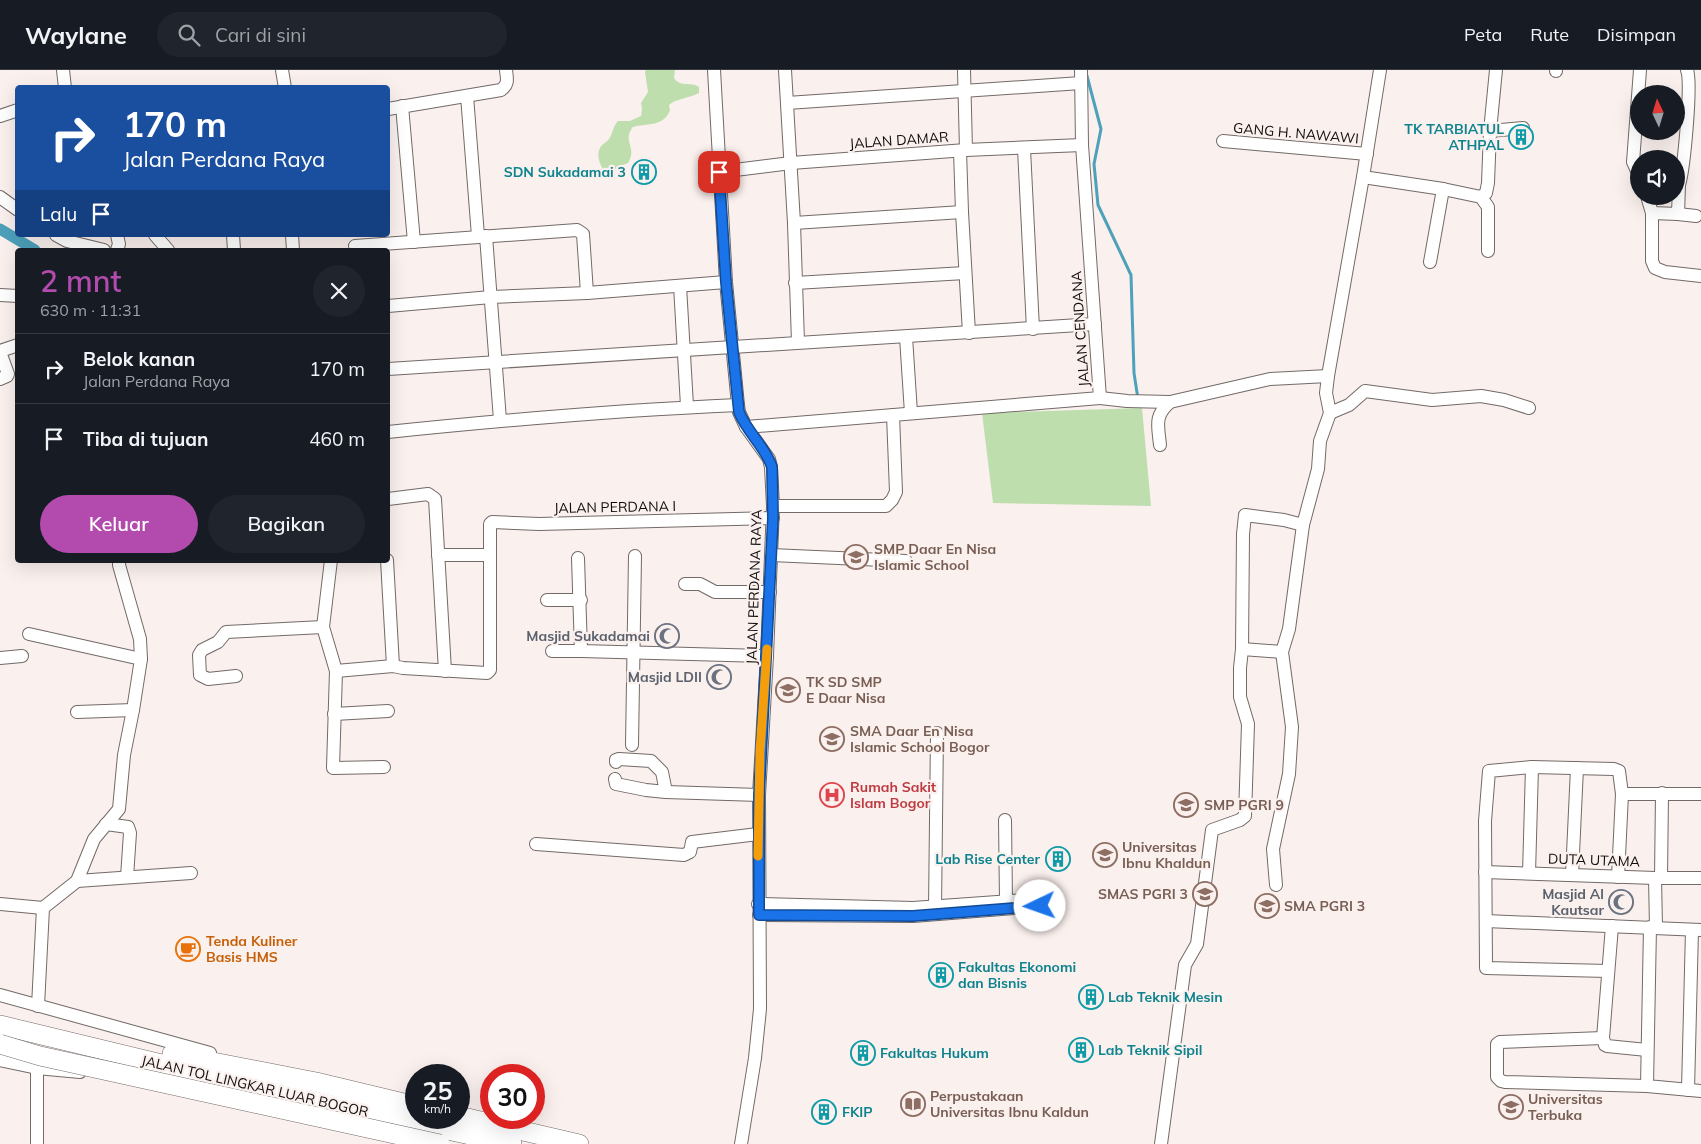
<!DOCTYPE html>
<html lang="id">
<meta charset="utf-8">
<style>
:root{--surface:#171b24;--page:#20242c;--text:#f1f3f6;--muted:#9ea1a6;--line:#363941;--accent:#b34bae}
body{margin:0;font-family:Mulish,sans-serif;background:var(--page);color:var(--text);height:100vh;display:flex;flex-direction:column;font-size:19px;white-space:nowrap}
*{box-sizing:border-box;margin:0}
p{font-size:16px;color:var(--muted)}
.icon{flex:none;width:28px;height:28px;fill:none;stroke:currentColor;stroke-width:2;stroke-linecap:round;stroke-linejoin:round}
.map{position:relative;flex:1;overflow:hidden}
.panel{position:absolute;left:15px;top:178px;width:375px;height:315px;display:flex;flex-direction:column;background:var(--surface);border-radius:5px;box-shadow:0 5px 20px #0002}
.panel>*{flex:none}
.top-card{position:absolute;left:15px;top:15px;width:375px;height:152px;border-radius:5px;box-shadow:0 5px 20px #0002;background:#1a4fa0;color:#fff;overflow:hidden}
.needle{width:32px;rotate:356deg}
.buttons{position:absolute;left:1630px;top:15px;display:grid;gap:10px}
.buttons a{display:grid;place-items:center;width:55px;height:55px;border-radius:50%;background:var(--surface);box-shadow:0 5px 20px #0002;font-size:25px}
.speed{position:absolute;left:405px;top:994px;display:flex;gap:10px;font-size:25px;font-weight:700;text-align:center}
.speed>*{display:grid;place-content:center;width:65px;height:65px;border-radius:50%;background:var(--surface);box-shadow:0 5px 20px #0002;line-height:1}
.speed small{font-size:12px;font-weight:400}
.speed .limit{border:8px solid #d22;background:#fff;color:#111}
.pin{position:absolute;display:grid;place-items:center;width:42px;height:42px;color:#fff;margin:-21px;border-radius:10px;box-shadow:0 2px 8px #0006}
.me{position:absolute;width:55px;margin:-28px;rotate:267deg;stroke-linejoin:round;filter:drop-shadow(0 0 4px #0008)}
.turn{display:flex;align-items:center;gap:18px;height:105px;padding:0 25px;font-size:22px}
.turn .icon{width:65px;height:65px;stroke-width:2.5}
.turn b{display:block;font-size:35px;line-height:42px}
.then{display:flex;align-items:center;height:48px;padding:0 25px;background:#0003;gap:10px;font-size:19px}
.round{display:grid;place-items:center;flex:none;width:52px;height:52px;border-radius:26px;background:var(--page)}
.summary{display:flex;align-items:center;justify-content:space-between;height:85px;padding:0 25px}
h1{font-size:30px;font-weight:600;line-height:38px;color:var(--accent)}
.action{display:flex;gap:10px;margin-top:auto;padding:10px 25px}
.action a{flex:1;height:58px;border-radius:30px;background:var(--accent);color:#fff;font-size:20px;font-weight:600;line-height:58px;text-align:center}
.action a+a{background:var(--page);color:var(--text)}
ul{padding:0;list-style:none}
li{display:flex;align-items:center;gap:15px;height:70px;padding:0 25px;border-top:1px solid var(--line)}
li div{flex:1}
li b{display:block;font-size:19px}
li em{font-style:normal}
header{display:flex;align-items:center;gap:30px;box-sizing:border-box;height:70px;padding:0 25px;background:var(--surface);border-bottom:1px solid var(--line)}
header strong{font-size:24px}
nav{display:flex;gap:28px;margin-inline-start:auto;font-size:18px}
.search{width:350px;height:45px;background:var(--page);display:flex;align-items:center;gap:12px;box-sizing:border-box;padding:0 18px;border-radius:28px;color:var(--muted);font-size:19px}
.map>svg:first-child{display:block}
.green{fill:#bedead}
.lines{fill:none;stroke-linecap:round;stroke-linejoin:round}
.stream{stroke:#4ea1bb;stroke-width:3}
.canal{stroke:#4ea1bb;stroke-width:11}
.minor-casing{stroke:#726a67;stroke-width:14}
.highway-casing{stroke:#726a67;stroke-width:20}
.minor{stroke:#fff;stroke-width:12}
.highway{stroke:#fff;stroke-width:19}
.highway-bridge-casing{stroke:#726a67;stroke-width:20;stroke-linecap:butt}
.highway-bridge{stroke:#fff;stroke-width:19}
.route-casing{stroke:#114b97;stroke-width:12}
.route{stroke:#1a73e8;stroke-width:9}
.slow{stroke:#f59e0b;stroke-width:9}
.labels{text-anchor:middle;stroke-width:4.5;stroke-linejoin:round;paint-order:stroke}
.culture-label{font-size:14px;font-weight:bold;fill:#0d838f;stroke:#faf0ed;text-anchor:start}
.street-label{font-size:14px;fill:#0f0c0b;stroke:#faf0ed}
.education-label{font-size:14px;font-weight:bold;fill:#785e54;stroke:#faf0ed;text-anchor:start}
.worship-label{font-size:14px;font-weight:bold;fill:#5b616d;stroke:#faf0ed;text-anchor:end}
.health-label{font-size:14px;font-weight:bold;fill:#be3a42;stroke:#faf0ed;text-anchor:start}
.food-label{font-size:14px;font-weight:bold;fill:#c56008;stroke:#faf0ed;text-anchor:start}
</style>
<header>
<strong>Waylane</strong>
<div class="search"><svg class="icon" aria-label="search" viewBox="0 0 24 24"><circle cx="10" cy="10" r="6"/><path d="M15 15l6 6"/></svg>Cari di sini</div>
<nav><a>Peta</a><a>Rute</a><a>Disimpan</a></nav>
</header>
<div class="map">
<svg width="1701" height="1074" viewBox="0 0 1701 1074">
<rect width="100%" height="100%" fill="#faf0ed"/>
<g class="green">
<path d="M646 0H675L674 8C681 18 690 11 699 17V23C689 28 675 29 669 35L670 40C664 57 647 53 633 57 632 57 629 64 629 64 627 75 636 80 628 93 619 96 615 101 604 101 600 95 596 85 600 78 602 74 607 72 609 69 613 63 613 56 618 51H630L641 46 642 39 641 33 648 22 645 2Z"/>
<path d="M1142 338 1151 436 993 433 982 343Z"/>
</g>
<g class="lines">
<path class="stream" d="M1087 6 1101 59 1094 94 1098 135 1131 205 1134 303 1138 329"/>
<path class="canal" d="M0 159 35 180"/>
<defs>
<g id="minor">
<path d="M63 0 65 18"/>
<path d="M282 0 285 18"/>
<path d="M714 0 726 212 738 335 739 342 746 357 769 389 771 397 773 436 767 586 759 725 760 939 755 988 741 1074"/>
<path d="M785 0 794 153 798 272"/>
<path d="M964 0 966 80"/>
<path d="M1556 1V0"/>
<path d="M467 26 478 166"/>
<path d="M787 33 1081 13"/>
<path d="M402 36 414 172"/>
<path d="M388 39 501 20C509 14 507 9 506 0"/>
<path d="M0 46 18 40"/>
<path d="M1490 61 1523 58"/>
<path d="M1223 71 1367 84"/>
<path d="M1024 79 1033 259"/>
<path d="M960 81 962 142 969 263"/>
<path d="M719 102 791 93 966 80 1082 75"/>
<path d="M1639 105 1633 92 1640 0"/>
<path d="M1363 107 1443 119 1481 127 1486 123 1488 113 1490 61 1496 0"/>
<path d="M1676 114 1679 115C1684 99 1692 13 1687 0"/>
<path d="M1647 126 1652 143V191L1655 198 1665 202 1701 206"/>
<path d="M0 127 18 140"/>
<path d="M1481 127 1488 137V181"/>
<path d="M1652 143 1678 144 1679 115"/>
<path d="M1678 144 1696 146"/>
<path d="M794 153 962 142"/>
<path d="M56 165 67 171 104 180"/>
<path d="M117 165 119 174 117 180"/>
<path d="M155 165 168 180"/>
<path d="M233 165 234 180"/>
<path d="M292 165 293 180"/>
<path d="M486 166 500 350"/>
<path d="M355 176 577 160 583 164 587 223"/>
<path d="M1430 192 1443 119"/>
<path d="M795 213 965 203"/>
<path d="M680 216 687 336"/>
<path d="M0 225 18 226"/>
<path d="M388 236 491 227 587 223 726 212"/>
<path d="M906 267 911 343"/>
<path d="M0 281 18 275"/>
<path d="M0 282 8 304 7 306 0 309"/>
<path d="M388 299 1095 254"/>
<path d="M1100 328 1127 331 1170 332 1270 309 1328 306"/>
<path d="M1330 343 1349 335 1365 321 1432 330 1481 326 1504 330 1529 338"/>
<path d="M746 357 1100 328 1082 75 1081 0"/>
<path d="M388 362C504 350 621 340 738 335"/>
<path d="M1160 375C1158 355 1154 346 1170 332"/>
<path d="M388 429 428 424 435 429 445 601"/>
<path d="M773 436H886L892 430 896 422 893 345"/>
<path d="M438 485H489"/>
<path d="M771 485 906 491"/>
<path d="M578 488 581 581 767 586"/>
<path d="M331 490 323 557 336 601 333 698 384 697"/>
<path d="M387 490 393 596"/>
<path d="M685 514H700L715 522H770"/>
<path d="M547 530H581"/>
<path d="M29 564 141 589"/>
<path d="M1242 579 1282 582"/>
<path d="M552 581H581"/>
<path d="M0 588 22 586"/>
<path d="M336 601 393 596 403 598 487 603 490 600V454L492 452 539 454 773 448"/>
<path d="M236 606 208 609 200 605 199 585 202 580 218 572 226 562 323 557"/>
<path d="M77 642 133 640"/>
<path d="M334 644 388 641"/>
<path d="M632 675 635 486"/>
<path d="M615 709 616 714 646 720 666 722 662 702 651 691 619 689 616 690V692"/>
<path d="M666 722 759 725"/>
<path d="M1622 724H1701"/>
<path d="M1005 750 1006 831"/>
<path d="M106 754 128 757 130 763 127 807"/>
<path d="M536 774 684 785 690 782 692 772 758 764"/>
<path d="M1485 802 1655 808H1701"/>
<path d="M1529 803 1532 697"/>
<path d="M1572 805 1577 698"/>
<path d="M1655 808 1656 857"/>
<path d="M1661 808 1662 723"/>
<path d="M77 811 191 803"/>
<path d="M1276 815 1273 779 1289 704 1292 657 1282 582 1289 559 1303 455 1318 399 1320 371 1330 343 1326 323 1328 306 1363 107 1380 0"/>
<path d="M0 834 43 838"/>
<path d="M758 834 913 838 1038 829 1041 831 1040 836 913 846 759 845"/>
<path d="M935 838 937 663"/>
<path d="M1486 851 1701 860"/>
<path d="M1612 856 1603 968 1605 975 1607 976 1647 980"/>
<path d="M1650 857 1647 1016 1701 1021"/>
<path d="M1608 901 1486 898 1485 751 1489 701 1532 697 1614 699 1619 701 1622 724 1618 807"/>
<path d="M0 925 210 983"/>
<path d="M38 936 43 838 77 811 94 769 119 739 124 685 133 640 141 589 140 569 119 495V490"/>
<path d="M1603 968 1500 972 1497 974V1007L1501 1011 1505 1012 1647 1016"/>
<path d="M0 990 37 998 80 1002"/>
<path d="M1688 1020 1692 860"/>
<path d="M37 1074V998"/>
<path d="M1161 1074 1185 895 1197 874 1212 760 1240 750 1245 746 1248 654 1240 627V598L1242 579 1243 464 1245 445 1284 450 1303 455"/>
</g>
<g id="highway">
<path d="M0 955 323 1033 512 1074"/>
<path d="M172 984 316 1012 416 1036"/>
<path d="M459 1046 579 1074"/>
</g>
</defs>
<use href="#minor" class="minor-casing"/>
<use href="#highway" class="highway-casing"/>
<use href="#minor" class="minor"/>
<use href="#highway" class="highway"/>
<defs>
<path id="highway-bridge" d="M0 974 40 986 440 1074"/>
</defs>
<use href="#highway-bridge" class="highway-bridge-casing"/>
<use href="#highway-bridge" class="highway-bridge"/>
</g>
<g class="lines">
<defs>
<path id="route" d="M719 102 726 212 739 342C747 362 766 378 772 397L773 448 759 725V845L913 846 1040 836"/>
</defs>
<use href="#route" class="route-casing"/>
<use href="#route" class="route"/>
<path class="slow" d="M758 786 760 682 767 579"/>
</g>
<defs>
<symbol id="building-ring" viewBox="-11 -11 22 22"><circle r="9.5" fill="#faf0ed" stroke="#0f9aa8" stroke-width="1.5"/><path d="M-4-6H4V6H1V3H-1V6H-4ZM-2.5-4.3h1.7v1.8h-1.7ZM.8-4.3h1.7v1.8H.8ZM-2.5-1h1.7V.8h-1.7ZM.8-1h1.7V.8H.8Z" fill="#0f9aa8"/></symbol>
<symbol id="school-ring" viewBox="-11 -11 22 22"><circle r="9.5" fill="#faf0ed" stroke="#8d6e63" stroke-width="1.5"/><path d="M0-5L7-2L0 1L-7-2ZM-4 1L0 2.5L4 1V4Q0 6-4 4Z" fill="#8d6e63"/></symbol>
<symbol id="mosque-ring" viewBox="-11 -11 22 22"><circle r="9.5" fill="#faf0ed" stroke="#6b7280" stroke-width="1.5"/><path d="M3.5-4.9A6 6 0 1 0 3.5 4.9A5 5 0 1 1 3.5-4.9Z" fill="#6b7280"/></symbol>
<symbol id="hospital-ring" viewBox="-11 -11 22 22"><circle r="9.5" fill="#faf0ed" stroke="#e0444e" stroke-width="1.5"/><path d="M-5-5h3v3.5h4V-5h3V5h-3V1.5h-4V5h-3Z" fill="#e0444e"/></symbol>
<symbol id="university-ring" viewBox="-11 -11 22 22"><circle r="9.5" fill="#faf0ed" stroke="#8d6e63" stroke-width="1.5"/><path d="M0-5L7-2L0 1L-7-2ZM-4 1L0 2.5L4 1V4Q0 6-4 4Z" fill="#8d6e63"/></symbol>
<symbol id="cafe-ring" viewBox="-11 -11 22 22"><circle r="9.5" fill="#faf0ed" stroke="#e8710a" stroke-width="1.5"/><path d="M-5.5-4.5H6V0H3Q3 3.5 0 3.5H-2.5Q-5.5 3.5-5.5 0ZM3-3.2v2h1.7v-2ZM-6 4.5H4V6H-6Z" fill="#e8710a"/></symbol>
<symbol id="library-ring" viewBox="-11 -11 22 22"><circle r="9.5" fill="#faf0ed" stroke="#8d6e63" stroke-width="1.5"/><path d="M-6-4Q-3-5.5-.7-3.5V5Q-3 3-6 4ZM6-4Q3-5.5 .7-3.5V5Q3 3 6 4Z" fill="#8d6e63"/></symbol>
</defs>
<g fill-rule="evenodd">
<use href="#building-ring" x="1507" y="53" width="28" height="28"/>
<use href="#building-ring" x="630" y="88" width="28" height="28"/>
<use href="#school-ring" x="842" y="473" width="28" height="28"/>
<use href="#mosque-ring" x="653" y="552" width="28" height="28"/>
<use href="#mosque-ring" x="705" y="593" width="28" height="28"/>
<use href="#school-ring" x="774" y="606" width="28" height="28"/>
<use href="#school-ring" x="818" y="655" width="28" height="28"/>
<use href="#hospital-ring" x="818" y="711" width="28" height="28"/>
<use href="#school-ring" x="1172" y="721" width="28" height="28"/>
<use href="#university-ring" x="1091" y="771" width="28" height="28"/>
<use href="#building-ring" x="1044" y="775" width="28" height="28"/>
<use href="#school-ring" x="1191" y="810" width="28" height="28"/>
<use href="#mosque-ring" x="1607" y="818" width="28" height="28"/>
<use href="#school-ring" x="1253" y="822" width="28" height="28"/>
<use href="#cafe-ring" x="174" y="865" width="28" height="28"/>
<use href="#building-ring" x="927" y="891" width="28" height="28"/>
<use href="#building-ring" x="1077" y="913" width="28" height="28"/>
<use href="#building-ring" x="1067" y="966" width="28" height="28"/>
<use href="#building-ring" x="849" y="969" width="28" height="28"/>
<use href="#library-ring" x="899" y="1020" width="28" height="28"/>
<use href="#university-ring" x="1497" y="1023" width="28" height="28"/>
<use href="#building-ring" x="810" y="1028" width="28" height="28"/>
</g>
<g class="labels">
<g class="culture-label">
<text x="1504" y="64" text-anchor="end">TK TARBIATUL<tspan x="1504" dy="16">ATHPAL</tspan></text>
<text x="626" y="107" text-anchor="end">SDN Sukadamai 3</text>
<text x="1040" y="794" text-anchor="end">Lab Rise Center</text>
<text x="958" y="902">Fakultas Ekonomi<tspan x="958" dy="16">dan Bisnis</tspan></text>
<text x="1108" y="932">Lab Teknik Mesin</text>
<text x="1098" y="985">Lab Teknik Sipil</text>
<text x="880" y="988">Fakultas Hukum</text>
<text x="842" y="1047">FKIP</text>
</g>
<g class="street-label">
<text transform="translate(1296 63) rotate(5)" y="5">GANG H. NAWAWI</text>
<text transform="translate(899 70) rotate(-4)" y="5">JALAN DAMAR</text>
<text transform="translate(1080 259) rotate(-94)" y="5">JALAN CENDANA</text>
<text transform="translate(615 437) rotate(-1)" y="5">JALAN PERDANA I</text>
<text transform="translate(754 517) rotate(-88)" y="5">JALAN PERDANA RAYA</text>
<text transform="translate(1594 790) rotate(2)" y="5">DUTA UTAMA</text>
<text transform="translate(255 1016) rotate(13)" y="5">JALAN TOL LINGKAR LUAR BOGOR</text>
</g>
<g class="education-label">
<text x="874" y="484">SMP Daar En Nisa<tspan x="874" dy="16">Islamic School</tspan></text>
<text x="806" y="617">TK SD SMP<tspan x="806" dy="16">E Daar Nisa</tspan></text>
<text x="850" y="666">SMA Daar En Nisa<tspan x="850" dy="16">Islamic School Bogor</tspan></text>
<text x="1204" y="740">SMP PGRI 9</text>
<text x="1122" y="782">Universitas<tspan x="1122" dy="16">Ibnu Khaldun</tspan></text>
<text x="1188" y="829" text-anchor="end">SMAS PGRI 3</text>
<text x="1284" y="841">SMA PGRI 3</text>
<text x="930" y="1031">Perpustakaan<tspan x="930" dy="16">Universitas Ibnu Kaldun</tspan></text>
<text x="1528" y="1034">Universitas<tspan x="1528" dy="16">Terbuka</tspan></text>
</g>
<g class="worship-label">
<text x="650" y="571">Masjid Sukadamai</text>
<text x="702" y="612">Masjid LDII</text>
<text x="1604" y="829">Masjid Al<tspan x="1604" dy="16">Kautsar</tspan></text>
</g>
<g class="health-label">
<text x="850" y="722">Rumah Sakit<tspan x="850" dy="16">Islam Bogor</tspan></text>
</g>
<g class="food-label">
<text x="206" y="876">Tenda Kuliner<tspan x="206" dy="16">Basis HMS</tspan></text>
</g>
</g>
</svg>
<div class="buttons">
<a><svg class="needle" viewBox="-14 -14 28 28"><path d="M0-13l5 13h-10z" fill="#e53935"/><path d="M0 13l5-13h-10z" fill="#9ea1a6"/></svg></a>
<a><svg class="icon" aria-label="sound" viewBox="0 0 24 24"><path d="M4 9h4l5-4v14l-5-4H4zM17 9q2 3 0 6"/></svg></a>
</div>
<div class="speed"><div>25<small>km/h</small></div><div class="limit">30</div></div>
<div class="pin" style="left:719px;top:102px;background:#d93025"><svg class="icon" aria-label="arrive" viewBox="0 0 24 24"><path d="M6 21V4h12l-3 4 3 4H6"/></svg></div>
<svg class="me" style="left:1040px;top:836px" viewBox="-20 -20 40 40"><circle r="19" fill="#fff"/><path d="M0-13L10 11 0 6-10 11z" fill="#1a73e8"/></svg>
<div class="top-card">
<div class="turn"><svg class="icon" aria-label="right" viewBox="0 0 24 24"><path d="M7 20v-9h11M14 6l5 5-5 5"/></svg><div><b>170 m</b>Jalan Perdana Raya</div></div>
<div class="then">Lalu<svg class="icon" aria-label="arrive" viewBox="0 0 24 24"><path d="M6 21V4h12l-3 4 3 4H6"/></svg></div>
</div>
<section class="panel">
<div class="summary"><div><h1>2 mnt</h1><p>630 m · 11:31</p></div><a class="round"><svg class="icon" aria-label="close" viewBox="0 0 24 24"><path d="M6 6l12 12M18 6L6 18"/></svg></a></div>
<ul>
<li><svg class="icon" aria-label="right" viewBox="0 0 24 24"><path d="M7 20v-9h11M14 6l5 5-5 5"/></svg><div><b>Belok kanan</b><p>Jalan Perdana Raya</p></div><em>170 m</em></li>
<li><svg class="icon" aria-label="arrive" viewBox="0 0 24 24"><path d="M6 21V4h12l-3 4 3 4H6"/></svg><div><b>Tiba di tujuan</b></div><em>460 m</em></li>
</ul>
<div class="action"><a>Keluar</a><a>Bagikan</a></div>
</section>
</div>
